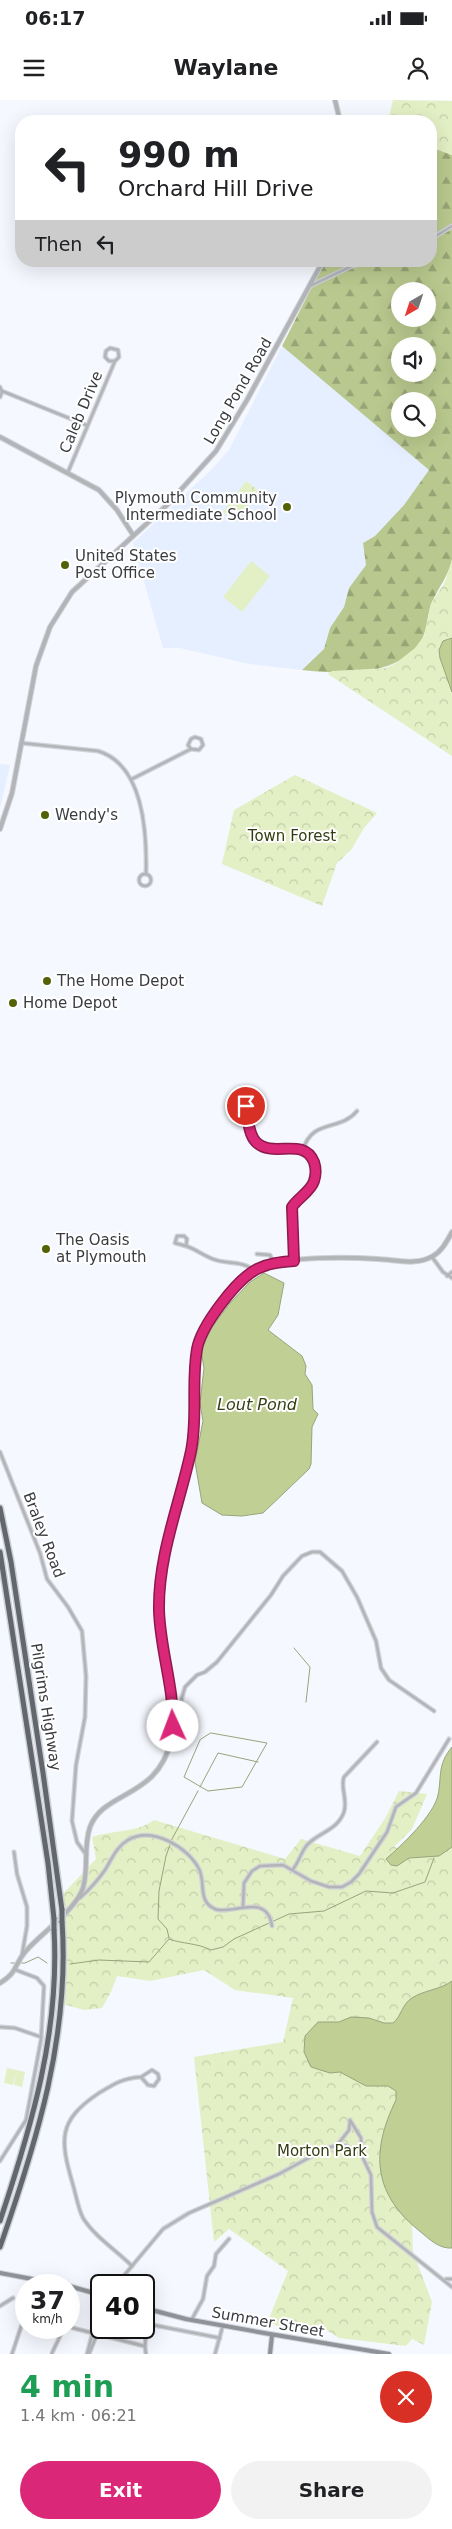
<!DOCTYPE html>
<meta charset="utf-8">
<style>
:root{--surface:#fff;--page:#f2f2f2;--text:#202124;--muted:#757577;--accent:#db2777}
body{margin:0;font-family:"DejaVu Sans",sans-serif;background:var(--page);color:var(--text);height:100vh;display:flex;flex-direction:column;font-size:19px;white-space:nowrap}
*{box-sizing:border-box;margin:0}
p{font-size:16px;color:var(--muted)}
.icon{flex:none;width:28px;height:28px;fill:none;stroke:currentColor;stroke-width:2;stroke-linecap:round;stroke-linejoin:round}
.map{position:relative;height:2254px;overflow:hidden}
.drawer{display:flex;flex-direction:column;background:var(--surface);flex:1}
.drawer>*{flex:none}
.hud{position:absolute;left:15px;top:15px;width:422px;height:152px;border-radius:20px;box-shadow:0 5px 20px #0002;background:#fff;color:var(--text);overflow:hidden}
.needle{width:32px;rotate:219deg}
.tools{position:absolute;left:391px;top:182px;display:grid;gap:10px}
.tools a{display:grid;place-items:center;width:45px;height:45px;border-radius:50%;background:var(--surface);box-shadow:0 5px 20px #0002;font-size:25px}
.speed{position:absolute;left:15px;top:2174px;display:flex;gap:10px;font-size:25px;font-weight:700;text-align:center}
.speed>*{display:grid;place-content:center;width:65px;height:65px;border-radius:50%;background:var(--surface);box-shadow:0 5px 20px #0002;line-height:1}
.speed small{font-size:12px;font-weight:400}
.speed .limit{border:2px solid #111;border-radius:8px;background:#fff;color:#111}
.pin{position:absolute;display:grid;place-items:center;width:42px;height:42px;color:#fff;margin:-21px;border:2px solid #fff;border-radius:50%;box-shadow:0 1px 5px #0007}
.me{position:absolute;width:55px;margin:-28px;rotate:358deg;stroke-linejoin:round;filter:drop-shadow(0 0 4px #0008)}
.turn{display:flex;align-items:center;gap:18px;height:105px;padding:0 20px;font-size:22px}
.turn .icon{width:65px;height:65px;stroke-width:2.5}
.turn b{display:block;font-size:35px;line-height:42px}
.then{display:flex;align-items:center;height:48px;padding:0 20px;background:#0003;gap:10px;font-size:19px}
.round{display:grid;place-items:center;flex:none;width:52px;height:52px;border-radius:26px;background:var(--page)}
.headline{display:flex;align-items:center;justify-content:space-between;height:85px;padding:0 20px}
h1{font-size:30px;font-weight:700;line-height:38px;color:#1e9e55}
.button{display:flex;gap:10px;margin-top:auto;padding:10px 20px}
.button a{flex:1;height:58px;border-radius:30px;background:var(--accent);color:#fff;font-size:20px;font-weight:700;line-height:58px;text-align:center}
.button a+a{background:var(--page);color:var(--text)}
.status{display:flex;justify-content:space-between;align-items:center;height:35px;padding:0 25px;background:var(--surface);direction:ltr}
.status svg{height:14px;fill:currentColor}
header{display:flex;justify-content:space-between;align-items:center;height:65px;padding:0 20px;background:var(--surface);font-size:22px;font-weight:700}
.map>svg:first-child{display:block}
.built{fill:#e6efff}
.grass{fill:#e3efc4}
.forest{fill:url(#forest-firs);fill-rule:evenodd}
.park{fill:url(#park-crowns)}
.water{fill:#c0d095;stroke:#98a47c}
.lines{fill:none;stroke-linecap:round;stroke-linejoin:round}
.stream{stroke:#98a47c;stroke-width:1}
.minor-casing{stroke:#d0d2d8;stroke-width:5}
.tertiary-casing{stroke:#d0d2d8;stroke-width:6}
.secondary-casing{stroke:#d0d2d8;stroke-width:6}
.motorway-casing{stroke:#d0d2d8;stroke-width:8}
.minor{stroke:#b2b4b8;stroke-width:2.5}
.tertiary{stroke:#b2b4b8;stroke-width:4}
.secondary{stroke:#8f9398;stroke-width:4}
.motorway{stroke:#62676e;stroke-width:5}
.motorway-bridge-casing{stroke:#d0d2d8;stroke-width:8;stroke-linecap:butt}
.motorway-bridge{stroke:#62676e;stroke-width:5}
.route-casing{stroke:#8e194d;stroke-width:12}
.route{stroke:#db2777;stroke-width:9}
.poi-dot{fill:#536207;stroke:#fff;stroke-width:2}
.labels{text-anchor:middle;stroke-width:4;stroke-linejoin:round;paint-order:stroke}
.street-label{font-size:15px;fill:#3a3c40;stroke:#fff}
.poi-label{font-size:15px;fill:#3a3c40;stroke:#fff;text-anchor:start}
.park-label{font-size:15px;fill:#333c10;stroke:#fff}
.water-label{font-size:16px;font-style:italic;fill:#353f13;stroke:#fff}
</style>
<div class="status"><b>06:17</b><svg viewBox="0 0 49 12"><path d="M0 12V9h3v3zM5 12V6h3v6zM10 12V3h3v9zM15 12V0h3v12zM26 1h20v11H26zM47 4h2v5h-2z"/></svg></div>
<header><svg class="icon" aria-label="menu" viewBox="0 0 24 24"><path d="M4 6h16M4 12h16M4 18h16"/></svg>Waylane<svg class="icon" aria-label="person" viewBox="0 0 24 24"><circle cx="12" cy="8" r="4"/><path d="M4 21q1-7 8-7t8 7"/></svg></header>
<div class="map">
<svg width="452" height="2254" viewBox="0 0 452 2254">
<defs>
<pattern id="forest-firs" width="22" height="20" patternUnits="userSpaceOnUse" patternTransform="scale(1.25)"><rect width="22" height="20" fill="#b9c88e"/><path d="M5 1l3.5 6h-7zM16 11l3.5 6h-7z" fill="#97a475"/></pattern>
<pattern id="park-crowns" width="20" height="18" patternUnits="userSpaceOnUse" patternTransform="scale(1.25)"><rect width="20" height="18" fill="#e3efc4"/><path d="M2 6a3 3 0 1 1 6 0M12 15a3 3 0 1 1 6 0" fill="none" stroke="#c4cea9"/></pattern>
</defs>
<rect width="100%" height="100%" fill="#f5f8fe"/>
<g class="built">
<path d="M282 246 430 370 404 405 375 436 363 443 366 465 349 488 344 507 330 528 324 549 302 570 249 564 180 548H163L133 443 212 369 229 350Z"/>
<path d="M0 664 10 665 0 708Z"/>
</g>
<g class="grass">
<path d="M251 461 270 476 242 512 223 497Z"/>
<path d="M7 1968 25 1972 22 1987 14 1985 16 1973 13 1985 4 1983Z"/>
</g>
<path class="forest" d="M431 47 452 55V460C448 476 439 487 432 502 427 513 428 528 422 539 399 578 341 574 302 570L324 549 330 528 344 507 349 488 366 465 363 443 375 436 404 405 429 370 282 246 325 161H431ZM400 191H428V219H400ZM400 246H428V274H400ZM400 301H428V329H400Z"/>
<g class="park">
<path d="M393 0 452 1V55L431 47V21H388Z"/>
<path d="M246 381 259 391 236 422 223 412Z"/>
<path d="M452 460V656L328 574 332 571 386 568 396 563 415 548 424 536 431 503 444 484Z"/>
<path d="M295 675 377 713 364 728 351 750 337 763 322 806 222 764 234 710Z"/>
<path d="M399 1691 427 1694 412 1729 394 1747 412 1750 452 1744V2131L412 2125 413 2152 432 2202 424 2245 412 2239 406 2246 339 2238 319 2225 286 2231 268 2221 288 2171 229 2129 214 2142 194 1957 283 1942 293 1898 235 1890 204 1870 150 1881 117 1876 111 1892 102 1908 84 1910 63 1904 64 1849 58 1799 96 1759 92 1737C112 1730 137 1733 154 1720L285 1759 301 1739 360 1756 386 1717Z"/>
</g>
<g class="water">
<path d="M452 538V592L440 558 439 550 443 541Z"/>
<path d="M264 1173 284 1183 278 1215 268 1230 302 1256 306 1266 305 1274 312 1285 313 1309 318 1314 312 1327 311 1364 309 1369 263 1413 242 1416 222 1415 202 1403 195 1362 203 1321 200 1303 204 1268 201 1250 212 1227 230 1203 250 1182Z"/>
<path d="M452 1647V1747L439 1756 409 1758 397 1766 391 1765 386 1759C401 1746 434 1715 438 1695 442 1676 437 1665 452 1647Z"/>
<path d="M452 1881V2148C440 2149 430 2140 422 2133 373 2095 370 2053 396 2000V1991L388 1986H366L340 1972 330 1973 311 1967 304 1952 305 1936 318 1922H339L351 1917 369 1918 384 1923H393C401 1917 402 1904 412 1898 424 1890 440 1890 452 1881Z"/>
</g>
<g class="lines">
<g class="stream">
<path d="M294 1548 310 1567 306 1602"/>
<path d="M211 1633 267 1643 242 1687 208 1691 184 1677 200 1640Z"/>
<path d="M200 1687 218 1653 258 1662"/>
<path d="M169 1838 167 1829 158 1819 159 1791 166 1756 172 1739 198 1691"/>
<path d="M11 1863H25L38 1857 47 1863"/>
<path d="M70 1864 99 1860 149 1862 169 1839C183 1844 197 1843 211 1850L223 1847 234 1839 289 1814 324 1811 366 1791 393 1793 425 1782 434 1758"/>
</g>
<defs>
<g id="minor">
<path d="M431 139 452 126"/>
<path d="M377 161H393"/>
<path d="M310 186 352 166 373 161"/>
<path d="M0 287 2 292 0 297"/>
<path d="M2 291 86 325"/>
<path d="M68 372 115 261 119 257 118 250 110 248 106 251 105 257 109 261H115"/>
<path d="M21 643 98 651C144 665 147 735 146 774"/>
<path d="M132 679 191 649 199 650 203 645 201 639 195 637 191 639 188 645 191 649"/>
<circle cx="145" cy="780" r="6"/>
<path d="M246 1005 238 1002 237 997 239 992 248 993 250 998 246 1005C248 1017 248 1034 256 1042 273 1059 303 1036 314 1062 316 1068 316 1075 314 1081 311 1091 298 1098 292 1107L294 1160"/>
<path d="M303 1050C312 1018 340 1032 357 1011"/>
<path d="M186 1146 175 1143 177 1136H184L187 1139 186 1146C196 1149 205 1157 216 1160 228 1164 245 1161 254 1171"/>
<path d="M257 1154 270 1155 274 1164"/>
<path d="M432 1157 443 1172 452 1178"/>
<path d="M447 1176 452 1172"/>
<path d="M0 1352 40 1453 47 1479 68 1507 82 1531 86 1576 85 1617 76 1665 72 1721 77 1742 85 1753"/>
<path d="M175 1622 185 1587 197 1575 205 1572 217 1562 271 1495 283 1476 302 1456 312 1452H320L342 1471 357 1497 376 1541 381 1568 389 1580 434 1611"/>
<path d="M14 1752 17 1774 27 1807V1826L22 1855"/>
<path d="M293 1769C299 1762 301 1752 307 1745 319 1732 337 1731 344 1712 348 1699 340 1688 344 1677L377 1642"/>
<path d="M80 1798C89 1790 98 1780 105 1770 112 1759 116 1747 128 1740 152 1726 188 1747 199 1769 206 1782 197 1801 215 1809 230 1816 267 1791 272 1826"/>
<path d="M243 1806 244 1783 252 1771 260 1766 283 1765 311 1781 329 1787H342L351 1782 359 1774 387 1732 396 1707 416 1693 449 1639"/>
<path d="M0 1927 15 1928 41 1937"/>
<path d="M350 2020 361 2038 362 2056 371 2075 372 2112 377 2127 452 2187"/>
<path d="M338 2044 349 2030 350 2021"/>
<path d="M0 2061 26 2020 41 1940 44 1886 37 1878 16 1870"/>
<path d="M132 2166C116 2150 95 2137 83 2118 78 2108 76 2095 73 2085 60 2040 57 2021 99 1993 114 1984 123 1978 141 1977L148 1985 154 1986 159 1979 158 1974 152 1970 141 1977"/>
<path d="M446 2179H452"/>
<path d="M116 2185 163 2129 189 2113 279 2074 327 2048 339 2045 347 2046 362 2056"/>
<path d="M0 2206 13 2198"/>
<path d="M192 2219 203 2199 207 2176 214 2166 216 2154 229 2139"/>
<path d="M69 2227 144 2246"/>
<path d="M52 2253 64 2228"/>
<path d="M12 2254 26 2212"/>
<path d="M87 2254 101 2202"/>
<path d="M89 2254 101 2224"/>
<path d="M146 2254C144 2245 145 2231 153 2225L220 2238"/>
<path d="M215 2254 223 2225"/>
</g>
<g id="tertiary">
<path d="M335 0 340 21"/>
<path d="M0 337 99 390 117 410 133 435"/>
<path d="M0 729 12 693 36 566 50 527 72 492 167 405 216 351 247 300 323 161"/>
<path d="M0 1883C18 1872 14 1865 25 1852 41 1833 75 1811 83 1788 89 1768 83 1747 90 1727 104 1690 158 1699 171 1640 181 1596 158 1552 159 1508 160 1459 176 1415 187 1368 191 1353 195 1338 196 1322 197 1297 190 1259 201 1236 211 1215 239 1176 261 1167 289 1156 348 1157 378 1159 397 1160 416 1166 433 1156 442 1151 447 1141 452 1132"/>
</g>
<g id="secondary">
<path d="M0 2173 64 2185"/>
<path d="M69 2186 101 2195"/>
<path d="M144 2208 186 2219 264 2233 389 2254"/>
<path d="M270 2254 272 2235"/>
</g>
<g id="motorway">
<path d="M0 1408 11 1462 43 1673 62 1810"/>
<path d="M0 1452 48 1763 54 1819"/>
<path d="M0 2121C32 2025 60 1931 54 1829"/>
<path d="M0 2147C37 2041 70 1935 62 1821"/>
</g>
</defs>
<use href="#minor" class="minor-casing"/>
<use href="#tertiary" class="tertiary-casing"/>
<use href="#secondary" class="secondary-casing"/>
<use href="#motorway" class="motorway-casing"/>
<use href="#minor" class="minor"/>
<use href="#tertiary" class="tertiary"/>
<use href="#secondary" class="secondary"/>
<use href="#motorway" class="motorway"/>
<defs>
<g id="motorway-bridge">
<path d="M62 1810V1821"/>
<path d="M54 1819V1829"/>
</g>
</defs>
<use href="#motorway-bridge" class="motorway-bridge-casing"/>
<use href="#motorway-bridge" class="motorway-bridge"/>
</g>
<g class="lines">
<defs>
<path id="route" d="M173 1626C174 1587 160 1549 159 1510 158 1455 180 1403 191 1351 198 1317 191 1283 197 1249 201 1226 236 1180 257 1169 269 1163 282 1162 294 1161L292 1107C298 1098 311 1091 314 1081 316 1075 316 1068 314 1062 303 1036 273 1059 256 1042 248 1034 248 1017 246 1006"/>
</defs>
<use href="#route" class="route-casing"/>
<use href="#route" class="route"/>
</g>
<g class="poi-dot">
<circle cx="287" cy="407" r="5"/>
<circle cx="65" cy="465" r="5"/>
<circle cx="45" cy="715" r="5"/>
<circle cx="47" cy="881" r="5"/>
<circle cx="13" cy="903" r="5"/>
<circle cx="46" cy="1149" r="5"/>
</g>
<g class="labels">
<g class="street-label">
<text transform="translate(238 291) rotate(-60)" y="5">Long Pond Road</text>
<text transform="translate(81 312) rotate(-67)" y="5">Caleb Drive</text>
<text transform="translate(44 1435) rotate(69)" y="5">Braley Road</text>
<text transform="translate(46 1607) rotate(81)" y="5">Pilgrims Highway</text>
<text transform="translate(268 2222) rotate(10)" y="5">Summer Street</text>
</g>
<g class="poi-label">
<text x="277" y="403" text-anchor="end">Plymouth Community<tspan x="277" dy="17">Intermediate School</tspan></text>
<text x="75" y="461">United States<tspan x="75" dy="17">Post Office</tspan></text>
<text x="55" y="720">Wendy's</text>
<text x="57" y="886">The Home Depot</text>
<text x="23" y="908">Home Depot</text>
<text x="56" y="1145">The Oasis<tspan x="56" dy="17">at Plymouth</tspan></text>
</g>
<g class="park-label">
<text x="292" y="741">Town Forest</text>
<text x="322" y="2056">Morton Park</text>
</g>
<g class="water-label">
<text x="257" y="1310">Lout Pond</text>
</g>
</g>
</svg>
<div class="tools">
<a><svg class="needle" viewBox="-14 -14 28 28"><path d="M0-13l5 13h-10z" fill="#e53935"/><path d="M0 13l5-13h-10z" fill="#757577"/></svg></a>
<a><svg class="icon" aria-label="sound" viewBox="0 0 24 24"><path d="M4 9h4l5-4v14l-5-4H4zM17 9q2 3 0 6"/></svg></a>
<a><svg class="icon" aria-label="search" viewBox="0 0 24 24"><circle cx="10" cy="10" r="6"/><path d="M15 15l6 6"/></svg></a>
</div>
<div class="speed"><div>37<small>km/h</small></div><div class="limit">40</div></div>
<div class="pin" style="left:246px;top:1006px;background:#d93025"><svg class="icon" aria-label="arrive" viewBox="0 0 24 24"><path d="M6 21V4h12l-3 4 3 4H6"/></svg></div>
<svg class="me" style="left:173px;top:1626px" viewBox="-20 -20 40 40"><circle r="19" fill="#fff"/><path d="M0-13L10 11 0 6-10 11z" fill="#db2777"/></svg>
<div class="hud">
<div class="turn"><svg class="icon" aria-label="left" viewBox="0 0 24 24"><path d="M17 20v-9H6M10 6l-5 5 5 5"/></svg><div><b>990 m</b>Orchard Hill Drive</div></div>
<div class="then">Then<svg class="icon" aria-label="left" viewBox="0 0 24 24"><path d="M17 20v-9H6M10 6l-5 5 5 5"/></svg></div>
</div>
</div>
<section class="drawer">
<div class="headline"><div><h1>4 min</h1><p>1.4 km · 06:21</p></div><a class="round" style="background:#d93025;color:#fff"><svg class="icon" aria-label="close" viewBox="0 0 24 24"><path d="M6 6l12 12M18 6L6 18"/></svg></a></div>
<div class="button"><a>Exit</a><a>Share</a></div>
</section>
